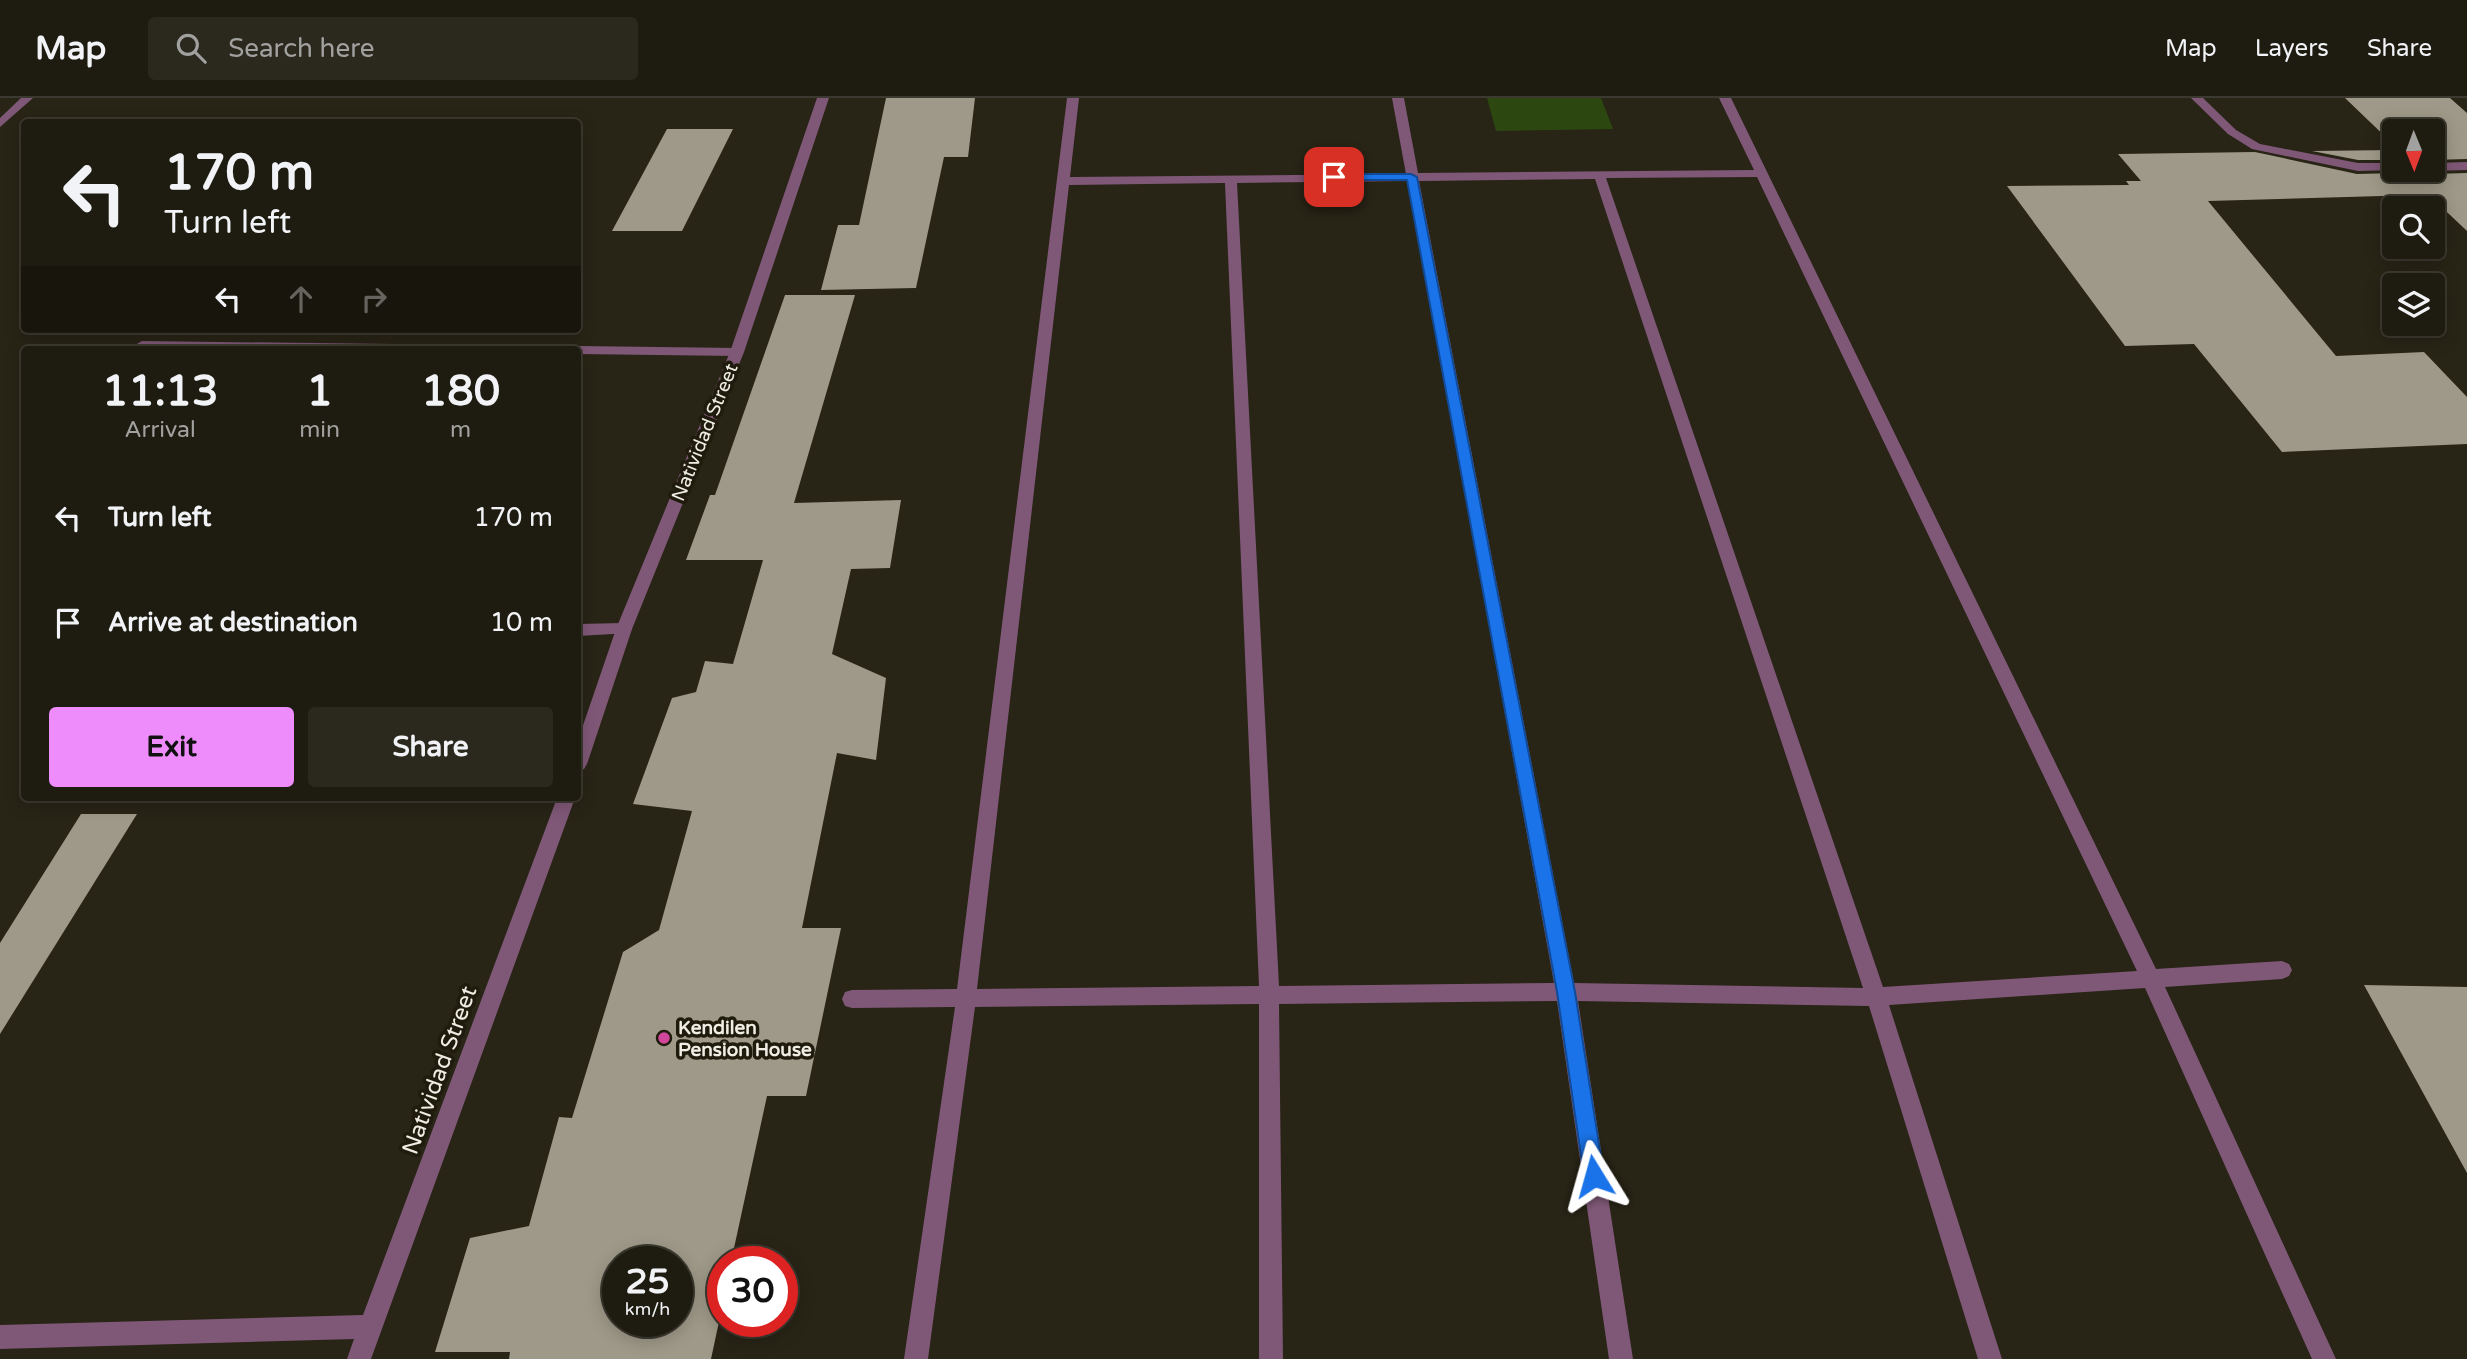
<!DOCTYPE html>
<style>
:root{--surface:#1e1b10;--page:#2b281e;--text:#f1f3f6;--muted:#a1a19f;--line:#3c3930;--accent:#ed8cfa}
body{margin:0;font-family:"Varela Round",sans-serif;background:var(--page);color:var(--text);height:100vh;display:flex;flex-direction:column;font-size:26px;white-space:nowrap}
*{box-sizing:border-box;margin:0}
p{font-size:23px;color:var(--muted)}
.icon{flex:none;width:38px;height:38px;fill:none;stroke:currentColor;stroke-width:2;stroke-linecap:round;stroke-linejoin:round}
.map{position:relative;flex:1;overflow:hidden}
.drawer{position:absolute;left:21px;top:248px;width:560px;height:455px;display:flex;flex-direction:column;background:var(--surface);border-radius:7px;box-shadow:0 4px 18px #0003,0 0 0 2px var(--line)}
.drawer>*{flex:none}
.guide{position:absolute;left:21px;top:21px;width:560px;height:214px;border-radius:7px;box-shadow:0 4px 18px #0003,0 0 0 2px var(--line);background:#1e1b10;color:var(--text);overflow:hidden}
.needle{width:46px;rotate:179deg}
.fabs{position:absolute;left:2382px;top:21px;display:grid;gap:14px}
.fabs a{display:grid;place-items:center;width:63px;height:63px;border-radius:7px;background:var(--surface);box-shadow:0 4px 18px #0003,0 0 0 2px var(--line);font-size:35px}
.speed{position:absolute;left:602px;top:1148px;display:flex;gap:14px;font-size:35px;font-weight:700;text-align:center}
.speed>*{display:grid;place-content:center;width:91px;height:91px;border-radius:50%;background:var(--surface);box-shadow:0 4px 18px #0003,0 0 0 2px var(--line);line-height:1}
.speed small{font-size:18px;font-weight:400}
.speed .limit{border:10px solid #d22;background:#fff;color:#111}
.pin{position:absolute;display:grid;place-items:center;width:60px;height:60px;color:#fff;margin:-30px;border-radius:14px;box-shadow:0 4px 10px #0006}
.me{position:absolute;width:77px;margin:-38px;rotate:352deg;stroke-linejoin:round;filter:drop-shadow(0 0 5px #0008)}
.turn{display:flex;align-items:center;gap:24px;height:147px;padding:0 28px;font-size:32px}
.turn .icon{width:91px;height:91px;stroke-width:2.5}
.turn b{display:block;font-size:49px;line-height:60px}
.lanes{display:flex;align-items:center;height:66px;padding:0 28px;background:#0003;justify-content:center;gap:35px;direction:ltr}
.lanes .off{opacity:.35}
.eta{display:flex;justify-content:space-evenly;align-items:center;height:119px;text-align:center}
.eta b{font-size:42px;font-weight:700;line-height:49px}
.button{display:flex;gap:14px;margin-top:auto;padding:14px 28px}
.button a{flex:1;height:80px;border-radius:7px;background:var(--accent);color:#111;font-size:28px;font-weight:700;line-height:80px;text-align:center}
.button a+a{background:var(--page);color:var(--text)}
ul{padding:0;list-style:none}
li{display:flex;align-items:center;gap:21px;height:105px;padding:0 28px}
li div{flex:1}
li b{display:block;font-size:26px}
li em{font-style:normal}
header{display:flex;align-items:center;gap:42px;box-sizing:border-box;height:98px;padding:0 35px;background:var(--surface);border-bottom:2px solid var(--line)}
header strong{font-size:33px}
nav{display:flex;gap:38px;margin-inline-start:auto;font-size:24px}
.search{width:490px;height:63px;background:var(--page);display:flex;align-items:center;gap:18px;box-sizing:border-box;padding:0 24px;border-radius:7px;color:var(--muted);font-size:26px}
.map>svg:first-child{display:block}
.green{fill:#2c4810}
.building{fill:#9e9988;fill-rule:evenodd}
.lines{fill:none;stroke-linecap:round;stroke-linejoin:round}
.lane{fill:#7f5877;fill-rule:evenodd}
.street{fill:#7f5877;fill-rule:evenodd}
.route{fill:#1a73e8;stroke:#114b97;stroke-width:2}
.hotel-dot{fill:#d1479c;stroke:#1f1b0d;stroke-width:2.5}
.labels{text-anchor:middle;stroke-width:7;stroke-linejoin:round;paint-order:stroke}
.street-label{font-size:19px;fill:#f0eee4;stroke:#1f1b0d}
.poi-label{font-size:19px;font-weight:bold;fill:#f0eee4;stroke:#1f1b0d;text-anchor:start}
.near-street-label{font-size:23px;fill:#f0eee4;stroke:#1f1b0d}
</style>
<header>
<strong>Map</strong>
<div class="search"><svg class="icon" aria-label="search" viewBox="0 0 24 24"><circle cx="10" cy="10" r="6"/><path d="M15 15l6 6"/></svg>Search here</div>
<nav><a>Map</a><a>Layers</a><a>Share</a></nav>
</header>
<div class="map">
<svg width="2467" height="1261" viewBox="0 0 2467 1261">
<rect width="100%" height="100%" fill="#282416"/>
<path class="green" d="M1487 0H1601L1613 31 1496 33Z"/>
<g class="building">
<path d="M886 0H975L968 59H944L916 190 821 192 838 127H859Z"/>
<path d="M2345 0H2450L2467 15V61L2432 62V33H2394V47Z"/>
<path d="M667 31H733L682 133H612Z"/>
<path d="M2394 52V62H2358L2312 53Z"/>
<path d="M2255 54 2357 76 2397 75 2400 72H2426L2432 76 2467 75V133L2431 99 2417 97 2208 103 2336 258 2424 254 2467 299V346L2282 354 2194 246 2125 248 2007 88 2129 87 2126 83H2141L2118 56Z"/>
<path d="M785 197H855L794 405 901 402 890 470 851 471 832 556 886 580 876 662 837 655 802 830H841L806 998H767L731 1164H723V1205L711 1261H509L510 1254H435L470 1140 529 1128 559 1019 572 1020 623 854 659 832 692 713 633 706 672 600 696 594 705 563 733 566 763 462H686L710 397H715ZM618 1164H677V1223H618Z"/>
<path d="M81 716H137L0 936V845Z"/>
<path d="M2364 887 2467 889V1075Z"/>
</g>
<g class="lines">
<g class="lane">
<path d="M2191 0H2203L2236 32 2260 46 2358 65H2394V72H2397L2358 73 2252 51 2228 36Z"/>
<path d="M2467 64V72L2432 73 2429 72H2432V65Z"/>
<path d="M142 243 556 248 563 252 137 250 135 247Z"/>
<path d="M578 248 737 250 744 254 737 258 578 256V252H571Z"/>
<path d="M624 525 630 527 632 531 630 535 578 538V526Z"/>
</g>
<g class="street">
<path d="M21 0H33L0 29V20Z"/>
<path d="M817 0H829L744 254 632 531 587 666 584 671 578 673V642L616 531 730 254Z"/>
<path d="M1067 0H1079L1070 79 1406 76 1392 0H1404L1418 75 1754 72 1719 0H1731L2156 871 2282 863 2289 866 2292 872 2289 878 2282 881 2165 889 2336 1261H2312L2145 890 1889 907 2002 1261H1978L1869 908 1578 903 1633 1261H1609L1557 903 1279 906 1283 1261H1259V906L975 909 928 1261H904L955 909 852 910 845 908 842 901 845 894 852 892 957 891ZM1757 79 2137 873 1883 889 1606 80ZM1595 81 1863 890 1574 885 1419 83ZM1408 83 1554 885 1279 888 1237 85ZM1225 85 1259 888 977 891 1069 87Z"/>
<path d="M557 700H575L371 1261H347L354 1241 0 1251V1227L363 1217Z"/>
</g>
</g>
<path class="route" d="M1411 76 1417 79 1575 894 1604 1078 1601 1085 1594 1088 1586 1085 1584 1078 1557 894 1407 82H1334L1329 79 1334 76Z"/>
<circle class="hotel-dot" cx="664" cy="940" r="7"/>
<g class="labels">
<g class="street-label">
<text transform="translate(704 334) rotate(-68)" y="7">Natividad Street</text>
</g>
<g class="poi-label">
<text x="678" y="936">Kendilen<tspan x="678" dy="22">Pension House</tspan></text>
</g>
<g class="near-street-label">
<text transform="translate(439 972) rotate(-70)" y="8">Natividad Street</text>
</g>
</g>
</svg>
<div class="fabs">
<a><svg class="needle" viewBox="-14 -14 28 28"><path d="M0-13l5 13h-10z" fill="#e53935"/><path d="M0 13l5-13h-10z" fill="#a1a19f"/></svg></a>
<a><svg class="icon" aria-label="search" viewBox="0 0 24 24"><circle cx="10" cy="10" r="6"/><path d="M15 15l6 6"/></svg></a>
<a><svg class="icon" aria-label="layers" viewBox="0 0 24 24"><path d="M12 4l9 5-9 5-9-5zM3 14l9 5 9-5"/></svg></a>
</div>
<div class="speed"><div>25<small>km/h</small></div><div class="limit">30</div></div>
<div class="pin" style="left:1334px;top:79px;background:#d93025"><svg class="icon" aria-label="arrive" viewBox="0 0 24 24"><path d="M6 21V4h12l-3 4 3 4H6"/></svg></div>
<svg class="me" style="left:1594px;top:1078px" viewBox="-20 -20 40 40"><path d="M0-17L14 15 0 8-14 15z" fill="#1a73e8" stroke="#fff" stroke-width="4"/></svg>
<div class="guide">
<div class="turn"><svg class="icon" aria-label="left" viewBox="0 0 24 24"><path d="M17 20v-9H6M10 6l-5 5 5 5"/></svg><div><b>170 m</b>Turn left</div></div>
<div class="lanes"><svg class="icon" aria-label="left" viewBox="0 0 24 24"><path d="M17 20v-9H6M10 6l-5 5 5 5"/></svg><svg class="icon off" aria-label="ahead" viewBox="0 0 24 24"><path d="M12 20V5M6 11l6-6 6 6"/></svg><svg class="icon off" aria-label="right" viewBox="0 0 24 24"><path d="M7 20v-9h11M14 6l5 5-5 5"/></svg></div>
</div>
<section class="drawer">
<div class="eta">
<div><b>11:13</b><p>Arrival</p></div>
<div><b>1</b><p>min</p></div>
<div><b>180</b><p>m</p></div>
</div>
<ul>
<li><svg class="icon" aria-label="left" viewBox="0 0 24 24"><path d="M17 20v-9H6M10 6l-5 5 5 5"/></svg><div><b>Turn left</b></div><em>170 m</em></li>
<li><svg class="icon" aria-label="arrive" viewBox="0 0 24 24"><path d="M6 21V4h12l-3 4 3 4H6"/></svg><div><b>Arrive at destination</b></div><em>10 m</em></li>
</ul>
<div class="button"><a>Exit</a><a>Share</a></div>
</section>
</div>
